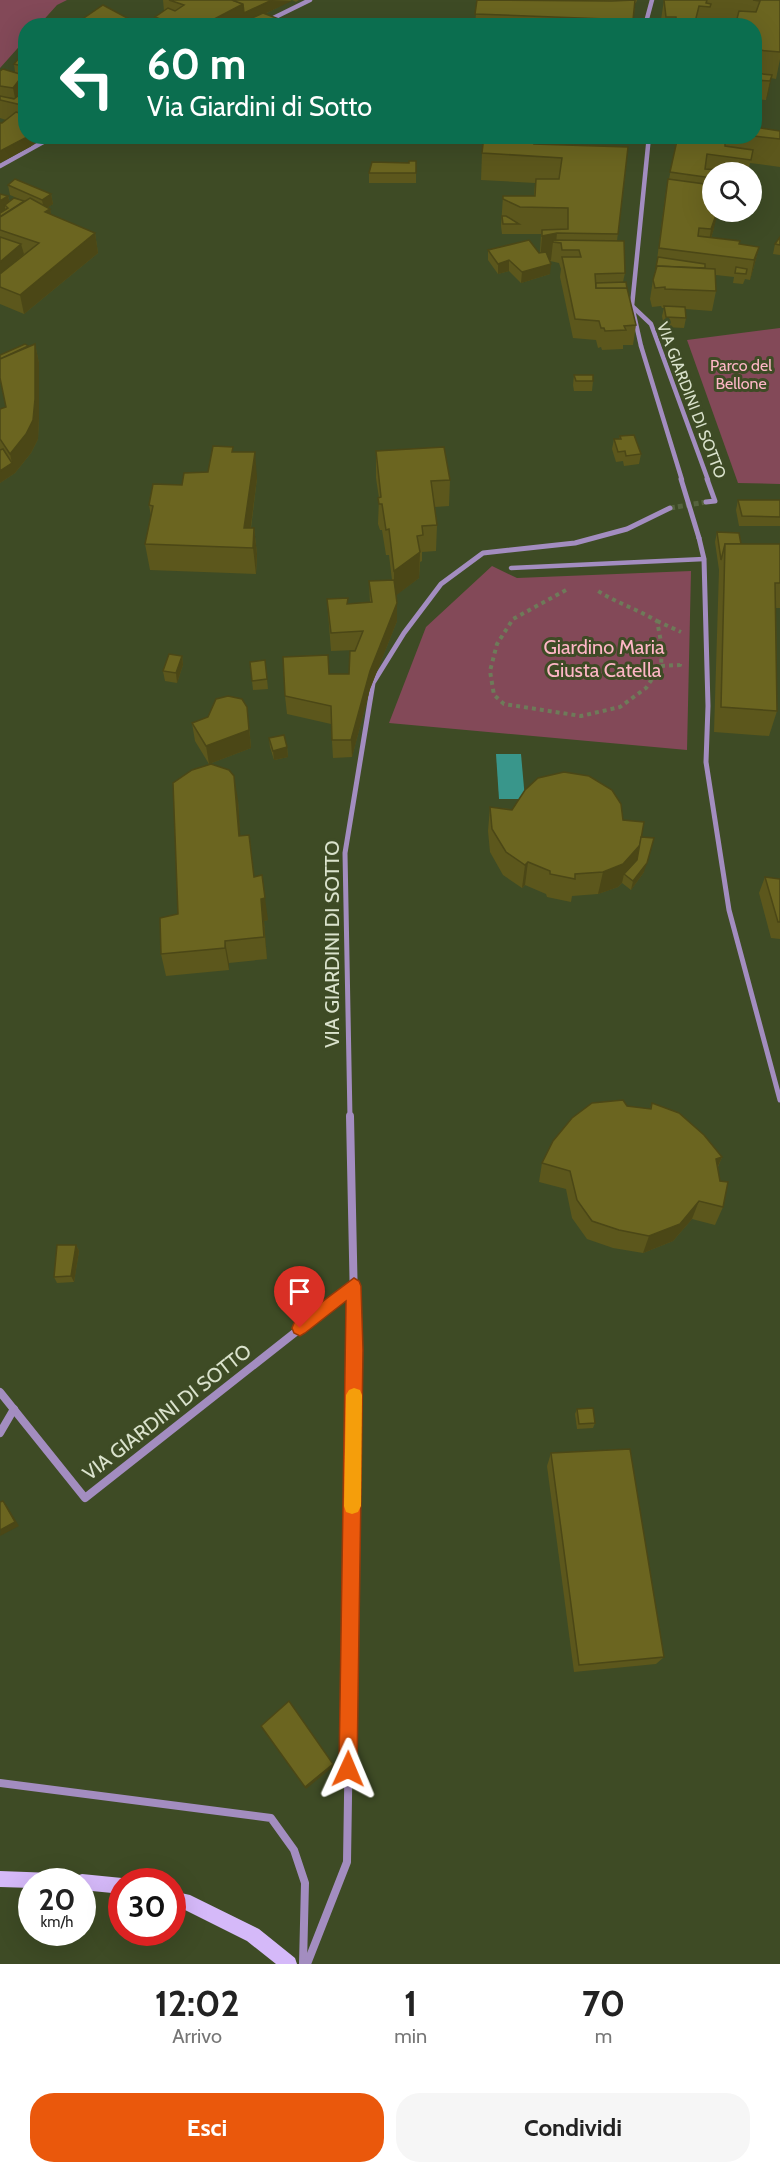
<!DOCTYPE html>
<html lang="it">
<style>
:root{--surface:#fff;--page:#f6f6f6;--text:#222;--muted:#767676;--accent:#ea580c}
body{margin:0;font-family:Cabin,sans-serif;background:var(--page);color:var(--text);height:100vh;display:flex;flex-direction:column;font-size:22px;white-space:nowrap}
*{box-sizing:border-box;margin:0}
p{font-size:20px;color:var(--muted)}
.icon{flex:none;width:33px;height:33px;fill:none;stroke:currentColor;stroke-width:2;stroke-linecap:round;stroke-linejoin:round}
.map{position:relative;height:1964px;overflow:hidden}
.drawer{display:flex;flex-direction:column;background:var(--surface);flex:1}
.drawer>*{flex:none}
.guide{position:absolute;left:18px;top:18px;width:744px;height:126px;border-radius:24px;box-shadow:0 6px 24px #0002;background:#0b6e4f;color:#fff;overflow:hidden}
.fabs{position:absolute;left:702px;top:162px;display:grid;gap:12px}
.fabs a{display:grid;place-items:center;width:60px;height:60px;border-radius:50%;background:var(--surface);box-shadow:0 6px 24px #0002;font-size:30px}
.speed{position:absolute;left:18px;top:1868px;display:flex;gap:12px;font-size:30px;font-weight:700;text-align:center}
.speed>*{display:grid;place-content:center;width:78px;height:78px;border-radius:50%;background:var(--surface);box-shadow:0 6px 24px #0002;line-height:1}
.speed small{font-size:15px;font-weight:400}
.speed .limit{border:9px solid #d22;background:#fff;color:#111}
.pin{position:absolute;display:grid;place-items:center;width:51px;height:51px;color:#fff;margin:-62px -26px;border-radius:50% 50% 50% 0;rotate:-45deg;box-shadow:0 0 6px #0007}
.pin .icon{rotate:45deg}
.me{position:absolute;width:66px;margin:-33px;rotate:1deg;stroke-linejoin:round;filter:drop-shadow(0 0 4px #0008)}
.turn{display:flex;align-items:center;gap:21px;height:126px;padding:0 30px;font-size:27px}
.turn .icon{width:78px;height:78px;stroke-width:2.5}
.turn b{display:block;font-size:42px;line-height:51px}
.eta{display:flex;justify-content:space-evenly;align-items:center;height:102px;text-align:center}
.eta b{font-size:36px;font-weight:800;line-height:42px}
.primary-button{display:flex;gap:12px;margin-top:auto;padding:12px 30px}
.primary-button a{flex:1;height:69px;border-radius:24px;background:var(--accent);color:#fff;font-size:24px;font-weight:800;line-height:69px;text-align:center}
.primary-button a+a{background:var(--page);color:var(--text)}
.map>svg:first-child{display:block}
.green{fill:#834958}
.water{fill:#39968b}
.lines{fill:none;stroke-linecap:round;stroke-linejoin:round}
.minor-tunnel{stroke:#55623e;stroke-width:5;stroke-dasharray:5 3;stroke-linecap:butt}
.path{stroke:#6e7a59;stroke-width:4;stroke-dasharray:4 4;stroke-linecap:butt}
.pedestrian{stroke:#a38dc0;stroke-width:4.5}
.minor-far2{stroke:#a38dc0;stroke-width:4.5}
.minor-far1{stroke:#a38dc0;stroke-width:5}
.minor{stroke:#a38dc0;stroke-width:8}
.secondary{fill:#d5b9f9;fill-rule:evenodd}
.minor-bridge-far1{stroke:#a38dc0;stroke-width:4.5}
.minor-bridge{stroke:#a38dc0;stroke-width:5}
.wall{fill:#5c571c}
.shaded-wall{fill:#4b4716}
.building{fill:#6b6520;stroke:#4b4716;stroke-width:1.5}
.route{fill:#ea580c;stroke:#983908;stroke-width:1.5}
.slow{fill:#f59e0b}
.labels{text-anchor:middle;stroke-width:6;stroke-linejoin:round;paint-order:stroke}
.far-park-label{font-size:16px;fill:#feb6c6;stroke:#3e4b25}
.far-street-label{font-size:16px;fill:#dae2cc;stroke:#3e4b25}
.park-label{font-size:20px;fill:#feb6c6;stroke:#3e4b25}
.street-label{font-size:20px;fill:#dae2cc;stroke:#3e4b25}
</style>
<div class="map">
<svg width="780" height="1964" viewBox="0 0 780 1964">
<rect width="100%" height="100%" fill="#3e4b25"/>
<g class="green">
<path d="M0 0H67L57 5 39 25 26 26 25 40 0 68Z"/>
<path d="M780 328V484L738 483 687 340Z"/>
<path d="M492 566 517 578 691 571 687 750 389 723 426 627Z"/>
</g>
<path class="water" d="M496 754H521L525 799H499Z"/>
<g class="lines">
<path class="minor-tunnel" d="M670 508 706 502"/>
<g class="path">
<path d="M566 590 513 619 497 644 490 671 494 695 504 704 581 716 620 707 646 688 661 666 662 647 657 621C637 609 614 602 595 589"/>
<path d="M657 621 681 632"/>
<path d="M661 666 680 665V661"/>
</g>
<path class="pedestrian" d="M511 568 704 559"/>
<g class="minor-far2">
<path d="M257 26 310 0"/>
<path d="M645 26 652 0"/>
<path d="M0 166 54 136"/>
<path d="M632 306 651 324 708 480"/>
<path d="M641 346 632 306 649 136"/>
</g>
<g class="minor-far1">
<path d="M706 502 715 501 707 479"/>
<path d="M699 538 704 559 708 706 706 762 729 910 780 1100"/>
<path d="M350 1118 345 853 373 683 404 633 441 584 483 553 575 543 627 529 670 508"/>
</g>
<g class="minor">
<path d="M0 1392 85 1498 354 1286"/>
<path d="M0 1433 14 1409"/>
<path d="M0 1783 271 1818 294 1850 305 1883 303 1964"/>
<path d="M307 1964 347 1862 355 1350 350 1116"/>
</g>
<g class="secondary">
<path d="M0 1871 53 1873 59 1875 61 1881H32V1888L0 1887Z"/>
<path d="M82 1874 122 1878 128 1881H122V1894L82 1890V1881H74L76 1876Z"/>
<path d="M172 1891 190 1895 259 1929 295 1958 297 1964H276L247 1941 183 1909 172 1907Z"/>
</g>
<path class="minor-bridge-far1" d="M641 346 682 480"/>
<path class="minor-bridge" d="M681 479 699 538"/>
</g>
<g class="wall">
<path d="M163 0H299L296 2 292 0 265 14 292 24V26H243L248 22 241 26H156L155 17 164 11Z"/>
<path d="M477 0H637L636 3H635L633 26H475Z"/>
<path d="M664 0H780V59L776 79 771 78 766 100 754 99V26L735 24 708 20 707 26H660Z"/>
<path d="M81 20H131V21L147 26H82Z"/>
<path d="M26 50V85L15 98 5 97 14 99 26 90V136H44L30 147 2 123 6 120 0 118V71L15 72 14 64Z"/>
<path d="M754 127 780 131V167L750 163 748 172H712V212L714 228 711 238 739 245 759 247 754 266 750 280 745 279 743 284 733 283 734 277 716 275V291L712 311 685 309 686 318 684 328 664 327 662 316 664 308H662L661 306 652 307 650 299 653 280 656 268 665 198 668 179H669L675 150 676 136H754Z"/>
<path d="M484 136H541L540 144 628 147 617 241 625 273 623 282 627 289 636 325 633 345H623V349L602 350 601 347 598 348 596 340 573 338 560 277 561 269 559 263 550 261V274L521 283 509 271 498 274 488 260V250L540 253 541 234H502L501 226 503 196H534L535 183 481 180 482 153Z"/>
<rect x="369" y="173" width="47" height="10"/>
<path d="M8 185 51 194 53 204 48 207 50 209 51 215 95 233 98 253 24 314 0 304V274L23 256 0 274V213L5 210 0 213 8 196 10 202 24 201 10 195Z"/>
<path d="M727 212H741L740 213Z"/>
<path d="M780 237V255L773 254 775 244Z"/>
<path d="M35 344 39 363V418L38 439 31 453 15 473 0 483V409L6 407 28 346Z"/>
<path d="M574 375 593 381 592 391H574L573 385Z"/>
<path d="M620 436 641 454 639 464 624 466 623 461 616 462 612 449 614 439H619Z"/>
<path d="M233 447V452L257 478 251 528H254L257 554 256 574 150 570 145 544 151 516 149 505 182 485 208 472Z"/>
<path d="M376 451 450 480 449 506 435 507 437 525 436 551 422 552V561L420 562 419 578 396 595 397 621 370 689 352 757 333 758 331 724 287 714 285 696 329 674H349L355 650 331 651 327 599 348 598V604L370 603 369 581 392 580 389 555H386L382 530H380L378 524 379 498 376 478Z"/>
<path d="M738 500H780V526H739L736 510Z"/>
<path d="M717 532 741 544H780V608H776L777 711 769 736 714 732 719 570 715 542Z"/>
<path d="M182 656 183 665 177 683 165 681 163 671Z"/>
<path d="M265 660 268 689 253 690 250 662Z"/>
<path d="M192 723 249 725 251 748 209 764 195 741Z"/>
<path d="M269 738 287 747 288 757 274 760 270 747Z"/>
<path d="M238 800 240 836 268 920 264 921 267 959 229 963V970L166 976 161 954Z"/>
<path d="M490 807 623 820 641 837 644 872 631 890 622 883 618 887 598 894 572 896 571 902 547 897 546 894 525 885 522 888 503 875 490 852 488 831Z"/>
<path d="M765 877 780 879V939L771 938 759 893Z"/>
<path d="M652 1103 722 1157 718 1167 723 1207 715 1225 692 1219 673 1241 643 1253 613 1248 587 1239 572 1218 566 1189 539 1182 542 1163 627 1106 650 1109Z"/>
<path d="M76 1245 79 1251 74 1282 57 1283 54 1277Z"/>
<path d="M577 1409 595 1423 593 1428 577 1429 575 1414Z"/>
<path d="M551 1453 664 1657 656 1664 574 1672 547 1466Z"/>
</g>
<g class="shaded-wall">
<path d="M272 0 292 1 249 21 248 20V22L241 26H201L243 4Z"/>
<path d="M26 61V85L15 98 13 88 23 75 22 66Z"/>
<path d="M772 75 768 95 766 100 770 81Z"/>
<path d="M29 136H44L30 147 0 163V151Z"/>
<path d="M535 136H541L540 148 533 156Z"/>
<path d="M51 194 53 204 44 210 42 200Z"/>
<path d="M8 196 11 207 5 205V210L0 213V201Z"/>
<path d="M50 209 54 228 45 212Z"/>
<path d="M718 212 714 228 708 248 711 229Z"/>
<path d="M95 233 98 253 24 314 20 295Z"/>
<path d="M557 233 556 243 553 242 551 260 540 263 542 236Z"/>
<path d="M21 244 24 254 0 274V262Z"/>
<path d="M759 247 754 266 750 280 754 260Z"/>
<path d="M509 260V271L498 274V264Z"/>
<path d="M551 264 550 274 521 283 522 272Z"/>
<path d="M35 344 39 363V418L38 439 31 453 15 473 0 483V471L12 463 10 454Z"/>
<path d="M255 452 257 478 248 548 244 528Z"/>
<path d="M254 528 257 554 256 574 253 548Z"/>
<path d="M420 552 419 578 394 597V571Z"/>
<path d="M397 603V621L370 689 352 757 351 740 370 671Z"/>
<path d="M182 656 183 665 177 683 176 673Z"/>
<path d="M247 707 251 748 209 764 206 746Z"/>
<path d="M287 747 288 757 274 760 273 751Z"/>
<path d="M234 776 238 800 242 860 239 836Z"/>
<path d="M640 845 635 869 624 874 622 883 618 887 598 894 603 872Z"/>
<path d="M652 847 644 872 631 890 633 881Z"/>
<path d="M528 862 525 885 522 888 525 865Z"/>
<path d="M265 898 268 920 264 921 267 959 261 899Z"/>
<path d="M225 941 229 963V970L225 948Z"/>
<path d="M722 1157 714 1175 716 1159Z"/>
<path d="M699 1201 692 1219 673 1241 643 1253 649 1236Z"/>
<path d="M76 1245 79 1251 74 1282 71 1276Z"/>
<path d="M3 1501 7 1506 19 1526 0 1536Z"/>
<path d="M333 1764 334 1766 306 1789 305 1787Z"/>
</g>
<g class="building">
<path d="M169 0H232L243 4 201 26H177L155 17 168 8 175 11 184 5Z"/>
<path d="M232 0H272L244 13 243 4Z"/>
<path d="M477 0 612 1 635 0 633 20 475 14Z"/>
<path d="M664 0H707L706 3 711 4 710 7 699 6 694 26H677L676 17H666Z"/>
<path d="M753 0H780V52L757 50 758 47H754V26H735L739 11 756 12 760 1Z"/>
<path d="M103 5 131 20 122 23 123 24 120 26H94L81 20Z"/>
<path d="M263 13 292 24 290 26H243L250 22 248 20Z"/>
<path d="M140 19 147 26H124L122 23Z"/>
<path d="M26 50V61L22 66 14 64Z"/>
<path d="M3 69 23 75 13 88 0 86V71Z"/>
<path d="M754 73 772 75 770 81 754 80Z"/>
<path d="M26 90V106L0 100V96L14 99Z"/>
<path d="M16 112 26 115V136H29L0 151V123H2Z"/>
<path d="M754 127 780 131V139L754 136Z"/>
<path d="M484 136H535L534 144 628 147 618 234 557 233 542 236V230L568 229V208L520 207 503 199V196H535L536 179H559L562 158 482 153Z"/>
<path d="M678 136H725V146L753 150 751 160 707 154 705 169 748 172H712V178L670 172Z"/>
<path d="M409 161H416V173H369L372 162 409 163Z"/>
<path d="M15 179 51 194 42 200 8 185Z"/>
<path d="M668 179 712 185V212H717L711 229 699 228 698 236 740 241 739 244 759 247 754 260 659 248Z"/>
<path d="M0 194 8 196 0 201Z"/>
<path d="M14 198 24 201 0 217V213L8 208 5 205Z"/>
<path d="M30 198 50 209 45 212 95 233 20 295 0 287V274L39 243 0 230V217Z"/>
<path d="M502 216H506L519 224H503Z"/>
<path d="M0 237 21 244 0 262Z"/>
<path d="M780 237V245L775 244Z"/>
<path d="M529 240 539 253 546 252 551 264 522 272 509 260 498 264 488 250Z"/>
<path d="M553 240 624 241 625 273 595 274 596 288H627L636 325 624 326 626 330 605 331 604 328H601L599 321 575 319 562 257H581L579 250H562L561 243 553 242Z"/>
<path d="M658 257 705 264V268L657 266 656 267Z"/>
<path d="M657 266 715 269 716 291 665 289V287L655 288 653 280Z"/>
<path d="M736 267 747 269 746 274 735 273Z"/>
<path d="M626 282 627 289V288H596V283Z"/>
<path d="M664 306 685 307 686 318 666 317Z"/>
<path d="M25 344 28 346 0 359V355Z"/>
<path d="M35 344V399L33 420 26 434 10 454 0 439V409L6 407 0 378V359Z"/>
<path d="M574 375H593V381H576Z"/>
<path d="M634 435 641 454 626 456 625 451 618 452 614 439H621L620 436Z"/>
<path d="M213 446 233 447 232 452H255L244 528H254L253 548 145 544 153 506 149 505 153 484 182 485 184 473 208 472Z"/>
<path d="M444 447 450 480 431 481 437 525 422 526 423 535 417 536 420 552 394 571 389 529 386 530 382 504H379L378 498 381 497 376 451Z"/>
<path d="M3 449 12 463 0 471V450Z"/>
<path d="M738 500H780V517L742 516Z"/>
<path d="M717 532 739 533 741 544H725L721 560Z"/>
<path d="M725 544H780V583H775L777 711 721 707Z"/>
<path d="M394 580 397 603 370 671 351 740H332L331 706 285 696 283 657 328 655 329 674H349L350 651H355L363 631 331 633 327 599 348 598 347 604 372 602 369 581Z"/>
<path d="M169 654 182 656 176 673 163 671Z"/>
<path d="M265 660 267 679 252 681 250 662Z"/>
<path d="M228 696 242 699 247 707 249 730 206 746 192 723 208 717 216 699Z"/>
<path d="M284 735 287 747 273 751 269 738Z"/>
<path d="M211 764 229 770 234 776 239 836 249 835 254 877 262 875 265 898 261 899 264 937 225 941V948L161 954 160 918 178 914 173 783 192 770Z"/>
<path d="M564 772 589 776 612 790 621 804 623 820 644 822 640 845 623 864 603 872 575 874V879L550 874V871L528 862 525 865 506 852 492 829 490 807 512 810 525 790 538 778Z"/>
<path d="M641 837 654 838 647 863 633 881 624 874 637 860Z"/>
<path d="M765 877 780 879V922H778Z"/>
<path d="M623 1100 627 1106 651 1109 652 1103 679 1113 704 1135 722 1157 716 1159 720 1181 728 1182 723 1207 699 1201 680 1224 649 1236 619 1230 592 1221 577 1200 570 1171 542 1163 553 1141 572 1118 592 1103Z"/>
<path d="M57 1245H76L71 1276 54 1277Z"/>
<path d="M593 1408 595 1423 579 1424 577 1409Z"/>
<path d="M630 1449 664 1657 579 1665 551 1453Z"/>
<path d="M3 1501 15 1522 0 1530V1502Z"/>
<path d="M289 1701 333 1764 305 1787 261 1726Z"/>
</g>
<path class="route" d="M354 1278 359 1281 361 1286 363 1350 357 1769 355 1775 348 1778 342 1775 339 1769 346 1301 305 1333 300 1336 294 1333 292 1328 294 1323Z"/>
<path class="slow" d="M354 1388 360 1390 362 1395 361 1506 358 1512 352 1514 346 1512 344 1506 346 1395 349 1390Z"/>
<g class="labels">
<g class="far-park-label">
<text x="741" y="371">Parco del<tspan x="741" dy="18">Bellone</tspan></text>
</g>
<g class="far-street-label">
<text transform="translate(692 400) rotate(69)" y="6">VIA GIARDINI DI SOTTO</text>
</g>
<g class="park-label">
<text x="604" y="654">Giardino Maria<tspan x="604" dy="23">Giusta Catella</tspan></text>
</g>
<g class="street-label">
<text transform="translate(332 944) rotate(-90)" y="7">VIA GIARDINI DI SOTTO</text>
<text transform="translate(167 1412) rotate(-38)" y="7">VIA GIARDINI DI SOTTO</text>
</g>
</g>
</svg>
<div class="fabs">
<a><svg class="icon" aria-label="search" viewBox="0 0 24 24"><circle cx="10" cy="10" r="6"/><path d="M15 15l6 6"/></svg></a>
</div>
<div class="speed"><div>20<small>km/h</small></div><div class="limit">30</div></div>
<div class="pin" style="left:300px;top:1328px;background:#d93025"><svg class="icon" aria-label="arrive" viewBox="0 0 24 24"><path d="M6 21V4h12l-3 4 3 4H6"/></svg></div>
<svg class="me" style="left:348px;top:1769px" viewBox="-20 -20 40 40"><path d="M0-17L14 15 0 8-14 15z" fill="#ea580c" stroke="#fff" stroke-width="4"/></svg>
<div class="guide">
<div class="turn"><svg class="icon" aria-label="left" viewBox="0 0 24 24"><path d="M17 20v-9H6M10 6l-5 5 5 5"/></svg><div><b>60 m</b>Via Giardini di Sotto</div></div>
</div>
</div>
<section class="drawer">
<div class="eta">
<div><b>12:02</b><p>Arrivo</p></div>
<div><b>1</b><p>min</p></div>
<div><b>70</b><p>m</p></div>
</div>
<div class="primary-button"><a>Esci</a><a>Condividi</a></div>
</section>
